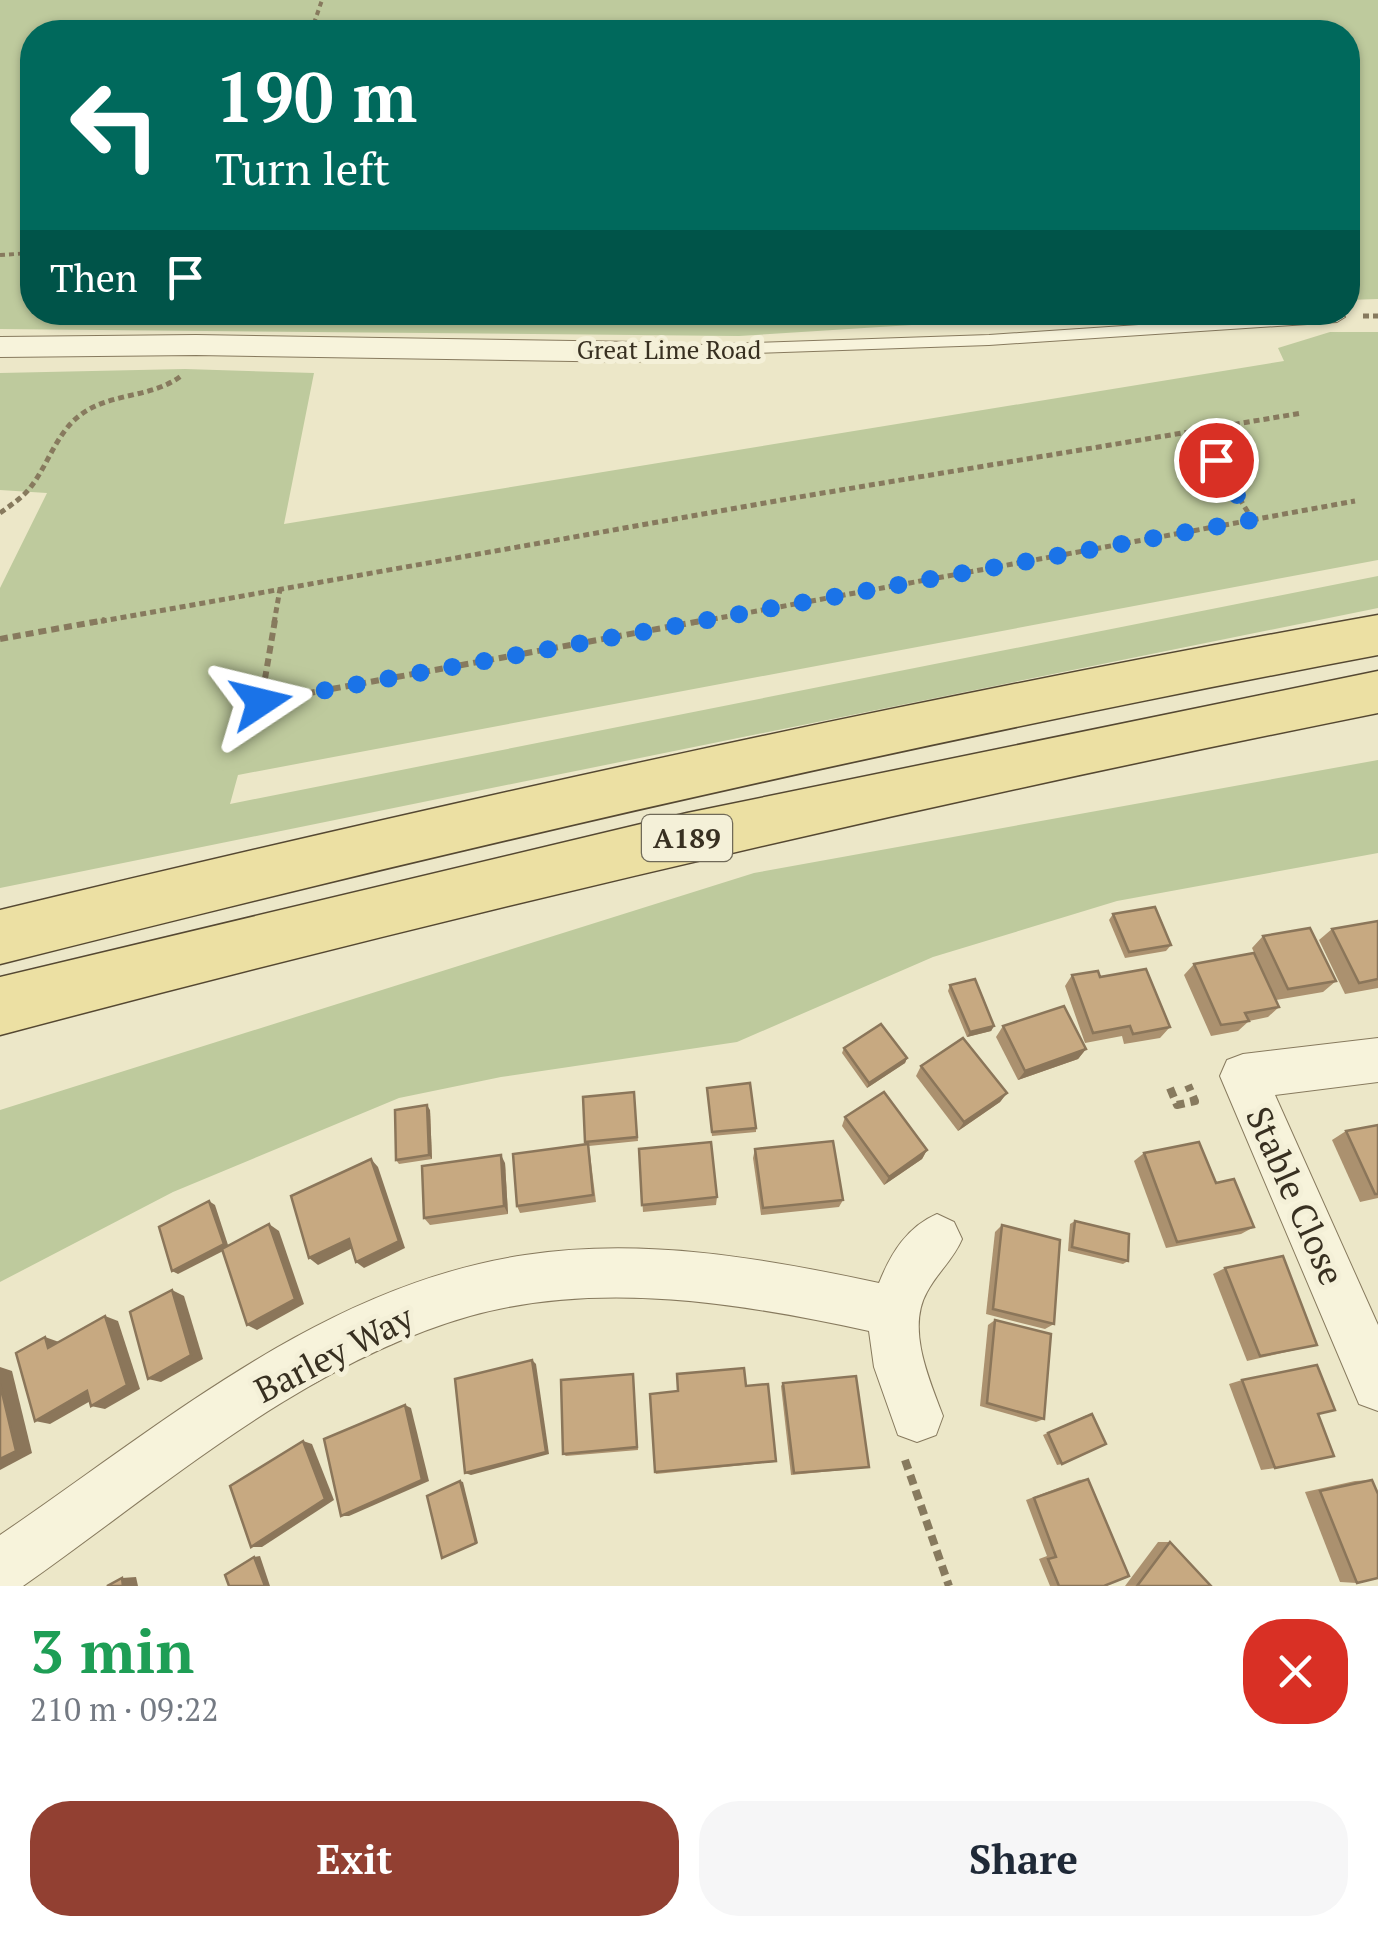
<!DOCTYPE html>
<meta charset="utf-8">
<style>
:root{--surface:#fff;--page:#f6f6f7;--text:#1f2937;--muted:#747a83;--accent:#924032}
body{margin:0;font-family:"PT Serif",serif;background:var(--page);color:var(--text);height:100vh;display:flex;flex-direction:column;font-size:38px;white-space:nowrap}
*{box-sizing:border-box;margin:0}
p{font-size:32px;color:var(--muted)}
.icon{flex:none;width:55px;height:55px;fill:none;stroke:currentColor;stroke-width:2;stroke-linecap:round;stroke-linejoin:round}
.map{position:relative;height:1586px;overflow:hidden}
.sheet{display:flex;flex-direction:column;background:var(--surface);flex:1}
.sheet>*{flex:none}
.top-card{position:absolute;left:20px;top:20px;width:1340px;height:305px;border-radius:40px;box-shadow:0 2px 8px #0004;background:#00695c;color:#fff;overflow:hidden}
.pin{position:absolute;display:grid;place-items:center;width:85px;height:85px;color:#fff;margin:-42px;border:5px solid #fff;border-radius:50%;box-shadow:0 2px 10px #0007}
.me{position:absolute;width:110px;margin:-55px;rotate:80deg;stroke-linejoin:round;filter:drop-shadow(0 0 8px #0008)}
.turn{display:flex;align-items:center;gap:35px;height:210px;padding:0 30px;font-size:45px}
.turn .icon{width:130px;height:130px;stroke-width:2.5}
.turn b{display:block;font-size:70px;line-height:85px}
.then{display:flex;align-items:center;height:95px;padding:0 30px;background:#0003;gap:20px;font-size:38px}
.round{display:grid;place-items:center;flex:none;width:105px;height:105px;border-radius:40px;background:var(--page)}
.summary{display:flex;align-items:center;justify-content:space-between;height:170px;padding:0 30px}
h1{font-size:60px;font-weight:700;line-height:75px;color:#1e9e55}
.action{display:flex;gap:20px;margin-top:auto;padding:20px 30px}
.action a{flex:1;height:115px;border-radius:40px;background:var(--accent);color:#fff;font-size:40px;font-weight:700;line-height:115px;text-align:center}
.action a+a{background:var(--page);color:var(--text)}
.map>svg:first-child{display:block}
.green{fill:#beca9d}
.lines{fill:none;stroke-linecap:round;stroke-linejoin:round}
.service-casing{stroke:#877a5e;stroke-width:2}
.minor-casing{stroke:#877a5e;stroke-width:2}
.primary-casing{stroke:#554832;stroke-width:3}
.path-far3{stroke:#877a5e;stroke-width:4;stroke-dasharray:5 4;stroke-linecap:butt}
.path-far2{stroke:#877a5e;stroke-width:5;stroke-dasharray:6 4;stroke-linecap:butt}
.path-far1{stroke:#877a5e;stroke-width:6;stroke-dasharray:8 5;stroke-linecap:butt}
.path{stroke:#877a5e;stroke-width:8;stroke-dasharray:10 6;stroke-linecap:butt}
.service{fill:#f7f3db;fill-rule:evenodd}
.minor{fill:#f7f3db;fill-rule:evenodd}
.primary{fill:#ece0a3;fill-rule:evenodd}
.wall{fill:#ab916f}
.shaded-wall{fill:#8b765a}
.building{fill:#c7a981;stroke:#8b765a;stroke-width:2.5}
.route{stroke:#1a73e8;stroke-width:18;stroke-dasharray:0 32.4}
.labels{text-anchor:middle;stroke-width:10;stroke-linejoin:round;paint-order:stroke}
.far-street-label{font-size:25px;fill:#383021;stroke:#f4f0d8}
.shield{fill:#f4f0d8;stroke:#706a58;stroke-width:2.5}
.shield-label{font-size:28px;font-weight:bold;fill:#383021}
.near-street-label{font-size:35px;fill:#383021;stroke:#f4f0d8}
</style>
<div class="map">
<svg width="1378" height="1586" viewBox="0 0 1378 1586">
<rect width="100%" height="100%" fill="#ece7c8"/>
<g class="green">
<path d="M0 0H1378V299L1348 300V32H32V312L1103 313 739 336 0 329Z"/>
<path d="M1330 332H1378V560L238 775 230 804 1378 576V608L0 888V588L47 493 0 490V373L185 369 314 373 284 524 1284 361 1278 348Z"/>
<path d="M1378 760V853L1117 901 933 957 737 1042 501 1077 399 1098 173 1192 0 1282V1110L754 873Z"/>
</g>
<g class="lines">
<defs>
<path id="service" d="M1333 312 1345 317 1337 322 989 345 638 357 630 352 638 347 989 335Z"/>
<g id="minor">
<path d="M196 335 638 342 649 345 653 352 649 359 638 362 196 355 0 357V337Z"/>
<path d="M1378 1038V1082L1275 1095 1378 1325V1411L1359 1404 1220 1076 1227 1060 1243 1054Z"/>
<path d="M937 1214 954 1222 962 1239C953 1260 937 1273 927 1292 906 1329 930 1381 943 1416L936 1435 917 1442 898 1435 874 1367 869 1331C741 1303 599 1280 470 1316 302 1364 163 1488 23 1586H0V1535C163 1424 324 1285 525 1255 643 1237 763 1258 879 1283 891 1253 907 1227 937 1214Z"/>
</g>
<g id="primary">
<path d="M1378 615V655C915 742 457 848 0 964V910C457 800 915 698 1378 615Z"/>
<path d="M1378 671V713C915 806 456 914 0 1035V977L687 813Z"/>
</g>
</defs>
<use href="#service" class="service-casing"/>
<use href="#minor" class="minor-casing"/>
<use href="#primary" class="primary-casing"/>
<g class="path-far3">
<path d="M311 32 322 0"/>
<path d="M0 255 32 253"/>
</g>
<g class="path-far2">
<path d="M1363 316H1378"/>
<path d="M1198 430 1252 519"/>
<path d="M0 513C11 505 22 498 30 488 48 465 56 434 79 416 109 392 150 399 181 376"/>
<path d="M91 623 793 498 1302 413"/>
<path d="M274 623 280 589"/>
<path d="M692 623 1355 501"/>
</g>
<g class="path-far1">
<path d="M275 620 261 702 706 620"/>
<path d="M0 639 105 620"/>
</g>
<g class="path">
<path d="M1170 1088 1177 1105 1195 1101 1188 1085"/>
<path d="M905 1460 949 1586"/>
</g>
<use href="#service" class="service"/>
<use href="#minor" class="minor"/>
<use href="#primary" class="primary"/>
</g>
<g class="wall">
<path d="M1113 914 1171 945 1166 951 1125 958 1109 920Z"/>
<path d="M1378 921V988L1345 994 1319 940 1332 929Z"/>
<path d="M1263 936 1336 981 1323 992 1276 1000 1279 1007 1268 1017 1249 1021 1238 1031 1211 1036 1184 975 1194 964 1262 970 1252 948Z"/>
<path d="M1072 975 1100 977 1170 1027 1160 1038 1124 1044 1122 1036 1085 1043 1065 986Z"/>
<path d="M950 985 994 1026 991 1031 967 1037 948 991Z"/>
<path d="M1003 1026 1086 1049 1078 1059 1018 1080 996 1037Z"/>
<path d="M844 1048 907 1058 905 1063 867 1088 842 1053Z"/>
<path d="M921 1066 1007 1093 1000 1102 958 1131 916 1076Z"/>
<path d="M707 1088 756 1128V1132L712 1136Z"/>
<path d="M634 1092 638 1141 589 1146 596 1202 520 1213 517 1206 586 1144 583 1097Z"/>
<path d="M430 1110 432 1159 399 1164 396 1160Z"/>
<path d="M845 1117 927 1150 922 1159 884 1185 842 1126Z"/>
<path d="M1378 1125V1198L1360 1202 1332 1140 1346 1131Z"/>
<path d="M639 1149 717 1197 716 1205 643 1212Z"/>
<path d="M755 1149 843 1200 839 1207 761 1215 753 1158Z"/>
<path d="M1144 1153 1216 1183 1254 1227 1241 1234 1166 1248 1134 1161Z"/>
<path d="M505 1163 508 1214 430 1225 424 1218Z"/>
<path d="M1075 1221 1128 1261 1123 1264 1068 1251 1070 1224Z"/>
<path d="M1002 1225 1054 1324 1045 1329 986 1314 995 1232Z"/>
<path d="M1225 1268 1317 1345 1247 1361 1213 1274Z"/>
<path d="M995 1320 1044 1419 1036 1422 980 1406 988 1325Z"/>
<path d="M633 1374 638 1450 566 1456 563 1454Z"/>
<path d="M1242 1380 1318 1414 1275 1468 1261 1470 1229 1384Z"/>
<path d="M783 1383 869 1467 864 1468 791 1475 781 1386Z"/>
<path d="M1087 1415 1062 1464 1057 1465 1043 1435Z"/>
<path d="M776 1461 774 1462 656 1474 655 1472Z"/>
<path d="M1088 1479 1104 1586H1050L1039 1559 1047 1556 1026 1500 1079 1480Z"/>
<path d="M1372 1480 1357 1583 1340 1582 1305 1492 1355 1481Z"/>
<path d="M1158 1542H1170L1211 1586H1125Z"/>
</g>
<g class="shaded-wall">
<path d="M994 1026 991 1031 967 1037 970 1032Z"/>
<path d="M1086 1049 1078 1059 1018 1080 1025 1071Z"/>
<path d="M907 1058 905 1063 867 1088 869 1083Z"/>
<path d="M1007 1093 1000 1102 958 1131 964 1122Z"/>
<path d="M427 1105 430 1110 432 1159 429 1155Z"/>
<path d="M927 1150 922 1159 884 1185 889 1177Z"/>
<path d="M501 1155 505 1163 508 1214 504 1206Z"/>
<path d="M371 1159 378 1167 405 1248 364 1268 356 1262Z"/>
<path d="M209 1201 215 1205 229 1248 178 1274 172 1271Z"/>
<path d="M269 1224 279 1231 304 1304 257 1330 247 1325Z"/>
<path d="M349 1239 357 1246 318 1265 309 1258Z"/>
<path d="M172 1290 184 1296 203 1359 161 1382 148 1379Z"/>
<path d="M105 1316 118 1321 140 1389 105 1409 91 1406Z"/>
<path d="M45 1337 59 1342 48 1348Z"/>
<path d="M532 1360 536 1364 549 1454 471 1475 465 1473Z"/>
<path d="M0 1367 12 1371 32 1453 0 1470Z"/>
<path d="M87 1391 101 1395 50 1424 35 1421Z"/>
<path d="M405 1405 411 1408 429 1481 349 1516H341Z"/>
<path d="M303 1441 312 1444 334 1500 262 1547H251Z"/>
<path d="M460 1481 463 1482 478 1543 442 1558Z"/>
<path d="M260 1556 270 1586H265L254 1557Z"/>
<path d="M136 1577 138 1586H123L122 1578Z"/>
</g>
<g class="building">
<path d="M1155 907 1171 945 1129 952 1113 914Z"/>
<path d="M1378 921V979L1359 983 1332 929Z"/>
<path d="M1310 928 1336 981 1288 989 1263 936Z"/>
<path d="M1254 953 1279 1007 1245 1013 1249 1021 1221 1025 1194 964Z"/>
<path d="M1146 969 1170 1027 1133 1034 1130 1026 1093 1033 1072 975 1098 971 1100 977Z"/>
<path d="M975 979 994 1026 970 1032 950 985Z"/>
<path d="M1064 1006 1086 1049 1025 1071 1003 1026Z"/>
<path d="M881 1024 907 1058 869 1083 844 1048Z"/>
<path d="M963 1038 1007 1093 964 1122 921 1066Z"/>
<path d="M750 1083 756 1128 712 1132 707 1088Z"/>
<path d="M634 1092 637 1137 585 1142 583 1097Z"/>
<path d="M884 1092 927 1150 889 1177 845 1117Z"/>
<path d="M427 1105 429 1155 396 1160 395 1110Z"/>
<path d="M1378 1125V1194H1375L1346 1131Z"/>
<path d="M833 1141 843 1200 763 1208 755 1149Z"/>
<path d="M711 1142 717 1197 642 1205 639 1149Z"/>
<path d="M1199 1142 1216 1183 1234 1179 1254 1227 1177 1242 1144 1153Z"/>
<path d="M588 1144 593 1195 517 1206 513 1154Z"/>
<path d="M501 1155 504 1206 424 1218 422 1166Z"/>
<path d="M371 1159 399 1241 356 1262 349 1239 309 1258 291 1196Z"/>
<path d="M209 1201 224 1244 172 1271 159 1227Z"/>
<path d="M1075 1221 1129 1234 1128 1261 1072 1247Z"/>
<path d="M269 1224 295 1299 247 1325 222 1249Z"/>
<path d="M1002 1225 1060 1240 1054 1324 993 1309Z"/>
<path d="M1283 1256 1317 1345 1260 1356 1225 1268Z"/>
<path d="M172 1290 191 1355 148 1379 130 1312Z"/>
<path d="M105 1316 127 1385 91 1406 87 1391 35 1421 16 1353 45 1337 48 1348Z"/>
<path d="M995 1320 1051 1334 1044 1419 987 1403Z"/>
<path d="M532 1360 546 1452 465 1473 455 1379Z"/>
<path d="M1317 1365 1335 1410 1318 1414 1334 1456 1275 1468 1242 1380Z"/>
<path d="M744 1368 746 1386 768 1384 776 1461 655 1472 650 1394 678 1391 677 1374Z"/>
<path d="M633 1374 637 1447 563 1454 561 1380Z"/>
<path d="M856 1376 869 1467 794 1473 783 1383Z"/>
<path d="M0 1384 16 1451 0 1459Z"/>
<path d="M405 1405 422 1480 341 1516 324 1439Z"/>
<path d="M1092 1414 1106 1444 1062 1464 1048 1433Z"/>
<path d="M303 1441 325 1499 251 1547 230 1486Z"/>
<path d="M1088 1479 1129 1576 1104 1586H1059L1048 1559 1056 1557 1034 1498Z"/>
<path d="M1372 1480 1378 1494V1578L1357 1583 1320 1491Z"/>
<path d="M460 1481 476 1543 442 1558 427 1496Z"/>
<path d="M1170 1542 1211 1586H1137Z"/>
<path d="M254 1557 265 1586H229L225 1575Z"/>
<path d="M122 1578 123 1586H107Z"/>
</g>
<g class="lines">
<path class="route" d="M261 702 1252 520 1216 460"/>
</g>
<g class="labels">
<g class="far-street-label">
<text x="669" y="359">Great Lime Road</text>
</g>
<rect class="shield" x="642" y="815" width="90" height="46" rx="8"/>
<g class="shield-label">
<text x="687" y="848">A189</text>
</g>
<g class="near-street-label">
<text transform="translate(1295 1196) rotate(66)" y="12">Stable Close</text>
<text transform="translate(334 1354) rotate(-27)" y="12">Barley Way</text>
</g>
</g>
</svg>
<div class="pin" style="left:1216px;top:460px;background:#d93025"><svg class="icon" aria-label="arrive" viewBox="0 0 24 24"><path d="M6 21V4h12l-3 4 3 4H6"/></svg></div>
<svg class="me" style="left:261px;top:702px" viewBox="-20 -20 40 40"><path d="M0-17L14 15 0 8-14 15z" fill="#1a73e8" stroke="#fff" stroke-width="4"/></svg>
<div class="top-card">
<div class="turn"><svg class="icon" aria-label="left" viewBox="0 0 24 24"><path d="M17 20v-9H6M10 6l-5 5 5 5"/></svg><div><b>190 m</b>Turn left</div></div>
<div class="then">Then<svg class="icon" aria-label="arrive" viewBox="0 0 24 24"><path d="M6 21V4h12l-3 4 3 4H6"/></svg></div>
</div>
</div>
<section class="sheet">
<div class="summary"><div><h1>3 min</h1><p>210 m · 09:22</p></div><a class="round" style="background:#d93025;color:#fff"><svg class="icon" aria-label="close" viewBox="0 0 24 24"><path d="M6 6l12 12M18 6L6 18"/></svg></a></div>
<div class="action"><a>Exit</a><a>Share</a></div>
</section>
